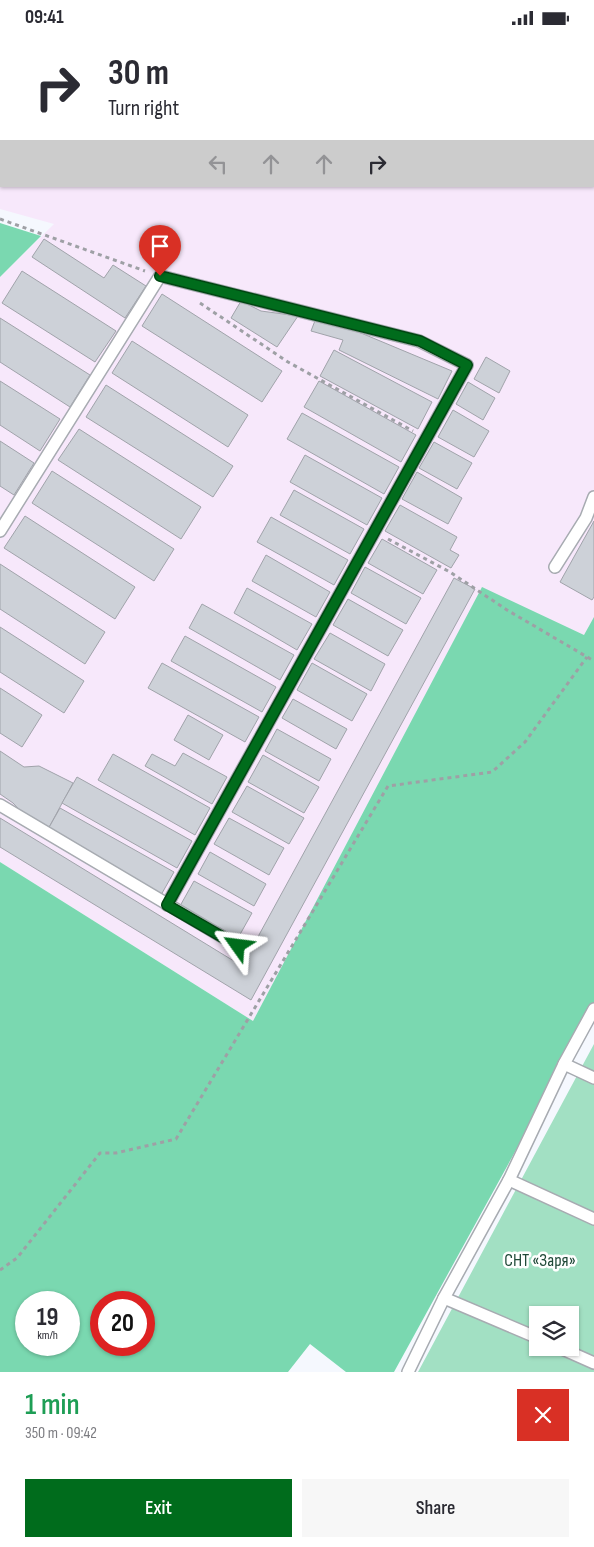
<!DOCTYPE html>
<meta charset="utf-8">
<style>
:root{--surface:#fff;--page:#f7f7f7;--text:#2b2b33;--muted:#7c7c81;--accent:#006c1c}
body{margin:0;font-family:"Sofia Sans Condensed",sans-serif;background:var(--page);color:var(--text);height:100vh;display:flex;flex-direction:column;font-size:19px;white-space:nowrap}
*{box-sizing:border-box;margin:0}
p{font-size:16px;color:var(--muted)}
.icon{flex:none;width:28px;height:28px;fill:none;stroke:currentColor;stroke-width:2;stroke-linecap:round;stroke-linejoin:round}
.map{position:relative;height:1337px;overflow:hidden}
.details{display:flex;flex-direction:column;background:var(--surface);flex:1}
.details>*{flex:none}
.hud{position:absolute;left:0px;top:0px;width:595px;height:152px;box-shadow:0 1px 4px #0004;background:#fff;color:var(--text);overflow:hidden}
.controls{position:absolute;left:529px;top:1271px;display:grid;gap:10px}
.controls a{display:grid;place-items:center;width:50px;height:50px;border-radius:0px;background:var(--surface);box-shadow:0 1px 4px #0004;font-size:25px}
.speed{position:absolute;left:15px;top:1256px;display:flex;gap:10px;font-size:25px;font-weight:700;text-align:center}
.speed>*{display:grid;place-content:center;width:65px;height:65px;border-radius:50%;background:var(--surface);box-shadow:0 1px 4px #0004;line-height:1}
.speed small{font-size:12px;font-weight:400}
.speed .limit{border:8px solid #d22;background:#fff;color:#111}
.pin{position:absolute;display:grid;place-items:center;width:42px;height:42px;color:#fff;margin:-51px -21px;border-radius:50% 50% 50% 0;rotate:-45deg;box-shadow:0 0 5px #0007}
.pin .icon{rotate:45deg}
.me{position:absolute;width:55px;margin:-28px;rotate:301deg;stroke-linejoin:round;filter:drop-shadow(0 0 4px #0008)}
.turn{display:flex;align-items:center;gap:18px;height:105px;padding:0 25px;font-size:22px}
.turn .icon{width:65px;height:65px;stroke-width:2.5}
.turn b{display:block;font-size:35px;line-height:42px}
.lanes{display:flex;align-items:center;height:48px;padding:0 25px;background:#0003;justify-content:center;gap:25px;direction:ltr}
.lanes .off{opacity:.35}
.round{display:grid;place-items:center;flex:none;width:52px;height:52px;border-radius:0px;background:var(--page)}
.summary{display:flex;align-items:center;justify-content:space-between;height:85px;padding:0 25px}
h1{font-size:30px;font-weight:600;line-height:38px;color:#1e9e55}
.action{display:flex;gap:10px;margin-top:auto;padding:10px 25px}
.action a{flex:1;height:58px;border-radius:0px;background:var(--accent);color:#fff;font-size:20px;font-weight:600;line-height:58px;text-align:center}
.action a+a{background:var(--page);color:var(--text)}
.status{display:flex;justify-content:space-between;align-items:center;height:35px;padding:0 25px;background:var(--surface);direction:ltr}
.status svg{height:14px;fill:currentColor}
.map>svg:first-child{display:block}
.industrial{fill:#f7e8fb}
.green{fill:#a2e0c3;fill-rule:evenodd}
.forest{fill:#7ad8b0;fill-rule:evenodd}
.building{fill:#cdd1d8;stroke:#a0a3aa}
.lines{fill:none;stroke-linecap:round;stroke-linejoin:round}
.lane-casing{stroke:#a7abb1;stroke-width:14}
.path{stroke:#9ea0a5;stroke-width:3;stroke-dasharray:4 4;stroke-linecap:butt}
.lane{stroke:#fff;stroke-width:11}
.route-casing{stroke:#004612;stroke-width:12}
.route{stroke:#006c1c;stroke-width:9}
.labels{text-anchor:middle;stroke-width:5;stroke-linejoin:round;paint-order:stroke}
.park-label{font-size:18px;fill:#214a39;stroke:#fff}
</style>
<div class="status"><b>09:41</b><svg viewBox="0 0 49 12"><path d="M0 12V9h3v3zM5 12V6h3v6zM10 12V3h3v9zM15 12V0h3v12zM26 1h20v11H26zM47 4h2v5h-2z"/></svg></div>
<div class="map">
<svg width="594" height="1337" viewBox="0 0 594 1337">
<rect width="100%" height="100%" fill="#f5f8fe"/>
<path class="industrial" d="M15 0H594V605L482 553 253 986 0 827V242L54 189 0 174V30L1 28V151H594V1H14Z"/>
<path class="green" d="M594 1009V1337H418ZM538 1280H570V1312H538Z"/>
<g class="forest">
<path d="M0 188 41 201 0 242Z"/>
<path d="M482 552 584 600 594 582V973L394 1337H346L310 1309 288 1337H0V827L253 986ZM26 1268H69V1310H26ZM101 1268H144V1310H101Z"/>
</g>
<g class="building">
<path d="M44 204 104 243 113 230 146 251 125 283 32 222Z"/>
<path d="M22 236 116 296 95 327 2 268Z"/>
<path d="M162 259 282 336 262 367 142 291Z"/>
<path d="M241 266 261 276 298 281 277 312 231 283Z"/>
<path d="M0 283 90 340 70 372 0 327Z"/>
<path d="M316 283 349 293 452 336 438 364 339 315 343 305 311 296Z"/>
<path d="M132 306 248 380 228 412 112 338Z"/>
<path d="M334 315 432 367 418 394 320 341Z"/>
<path d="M486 322 510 336 499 358 474 344Z"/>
<path d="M0 346 60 384 40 416 0 390Z"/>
<path d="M319 346 416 400 401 427 304 372Z"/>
<path d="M468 347 495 363 483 385 456 369Z"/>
<path d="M106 350 233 431 213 462 86 382Z"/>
<path d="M453 375 489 396 474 422 438 402Z"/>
<path d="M302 378 399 432 384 459 287 404Z"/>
<path d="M79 394 201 472 181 504 58 425Z"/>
<path d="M0 406 34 428 14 460 0 451Z"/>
<path d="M434 407 472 428 457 454 419 433Z"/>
<path d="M305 420 382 463 367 490 290 447Z"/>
<path d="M52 436 174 514 154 546 32 468Z"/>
<path d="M417 437 462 463 448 489 402 464Z"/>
<path d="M294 455 364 494 350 519 280 480Z"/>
<path d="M400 470 457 502 450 515 459 520 451 533 385 496Z"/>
<path d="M25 481 135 552 115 584 4 513Z"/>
<path d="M271 482 348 525 334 550 257 507Z"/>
<path d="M594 486V562L592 565 560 547Z"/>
<path d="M382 504 437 535 423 559 368 528Z"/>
<path d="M266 520 330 557 316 582 252 546Z"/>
<path d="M0 529 105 597 85 629 0 574Z"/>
<path d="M365 532 421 563 406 589 351 558Z"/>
<path d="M454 543 475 554 251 965 0 812V783L242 931Z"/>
<path d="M247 553 312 589 297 615 234 578Z"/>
<path d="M348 564 403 595 388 621 333 590Z"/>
<path d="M202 569 294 620 280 645 189 593Z"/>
<path d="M0 592 84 646 64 678 0 637Z"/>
<path d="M330 598 385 629 371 656 314 624Z"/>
<path d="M185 601 276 652 262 677 171 626Z"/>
<path d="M162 628 259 682 245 707 148 653Z"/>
<path d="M312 628 367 659 352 686 297 655Z"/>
<path d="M0 653 42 680 22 712 0 698Z"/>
<path d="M293 664 347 694 336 714 282 683Z"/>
<path d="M188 680 223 700 209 725 174 705Z"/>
<path d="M277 694 331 724 319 746 265 716Z"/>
<path d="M0 716 24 732 39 731 73 748 47 796 32 788 13 768 0 759Z"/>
<path d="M183 718 227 742 212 769 145 731 152 719 175 731Z"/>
<path d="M113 719 210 773 195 800 98 745Z"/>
<path d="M263 720 319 752 304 778 248 747Z"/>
<path d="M77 742 192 806 177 833 62 768Z"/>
<path d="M247 751 304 783 289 809 232 777Z"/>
<path d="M60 773 174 837 161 860 47 796Z"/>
<path d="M229 783 284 813 269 840 214 809Z"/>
<path d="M210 817 266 849 254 871 198 839Z"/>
<path d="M194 846 252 878 238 903 180 871Z"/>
</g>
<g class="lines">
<defs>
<g id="lane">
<path d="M573 1 575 0"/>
<path d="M0 496 160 241 419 306 467 330 167 870"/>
<path d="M555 532 586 483 594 462"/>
<path d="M0 770 238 911"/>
<path d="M564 1029 594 1043"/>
<path d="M509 1145 594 1184"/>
<path d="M444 1263 538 1303"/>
<path d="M558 1312 594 1328"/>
<path d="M408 1337 444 1263 509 1145 564 1029 594 974"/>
</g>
</defs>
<use href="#lane" class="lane-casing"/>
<g class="path">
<path d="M236 1 238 0"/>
<path d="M0 184 145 236"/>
<path d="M200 268 288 327 413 396"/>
<path d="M388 504 450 537 507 575 594 626"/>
<path d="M0 1235 17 1223 100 1118H116L176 1104 388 751 492 737 525 707 587 622"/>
</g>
<use href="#lane" class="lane"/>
</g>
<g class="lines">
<defs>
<path id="route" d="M160 241 420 306 467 330 167 870 238 911"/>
</defs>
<use href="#route" class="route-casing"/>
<use href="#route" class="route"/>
</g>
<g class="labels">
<g class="park-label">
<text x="540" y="1231">СНТ «Заря»</text>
</g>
</g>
</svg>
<div class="controls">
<a><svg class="icon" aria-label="layers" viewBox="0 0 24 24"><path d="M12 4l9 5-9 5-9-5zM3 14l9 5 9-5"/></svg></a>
</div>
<div class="speed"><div>19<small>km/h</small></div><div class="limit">20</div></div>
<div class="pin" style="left:160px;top:241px;background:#d93025"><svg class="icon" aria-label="arrive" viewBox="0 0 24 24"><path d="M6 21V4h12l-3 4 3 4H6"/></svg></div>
<svg class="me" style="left:238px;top:911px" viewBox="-20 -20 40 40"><path d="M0-17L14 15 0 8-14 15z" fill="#006c1c" stroke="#fff" stroke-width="4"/></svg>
<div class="hud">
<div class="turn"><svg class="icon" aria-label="right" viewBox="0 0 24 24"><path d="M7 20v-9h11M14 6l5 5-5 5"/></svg><div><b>30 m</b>Turn right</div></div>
<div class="lanes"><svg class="icon off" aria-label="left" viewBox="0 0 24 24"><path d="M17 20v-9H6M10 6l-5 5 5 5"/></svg><svg class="icon off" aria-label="ahead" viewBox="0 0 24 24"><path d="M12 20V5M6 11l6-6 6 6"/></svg><svg class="icon off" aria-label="ahead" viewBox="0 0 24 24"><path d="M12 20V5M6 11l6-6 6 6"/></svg><svg class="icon" aria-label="right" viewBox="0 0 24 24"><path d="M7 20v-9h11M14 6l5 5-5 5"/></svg></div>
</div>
</div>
<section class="details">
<div class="summary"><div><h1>1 min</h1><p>350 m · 09:42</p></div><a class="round" style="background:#d93025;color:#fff"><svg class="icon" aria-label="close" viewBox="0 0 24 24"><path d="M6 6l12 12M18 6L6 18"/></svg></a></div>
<div class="action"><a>Exit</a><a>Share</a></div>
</section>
